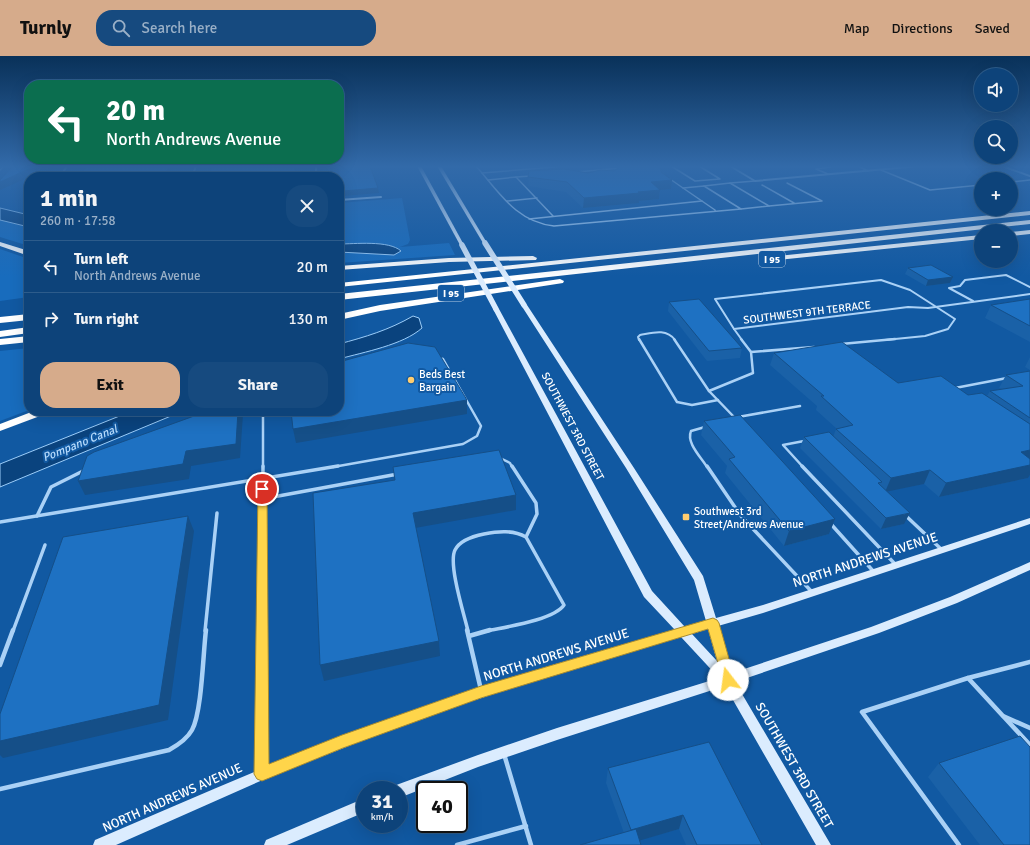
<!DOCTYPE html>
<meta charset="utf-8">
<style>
:root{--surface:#0d437a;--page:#164a7f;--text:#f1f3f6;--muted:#9ab0c7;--line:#2d5c8b;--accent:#d6ab8b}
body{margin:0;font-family:Signika,sans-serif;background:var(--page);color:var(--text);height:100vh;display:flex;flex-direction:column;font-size:15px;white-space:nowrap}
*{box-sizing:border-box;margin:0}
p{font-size:13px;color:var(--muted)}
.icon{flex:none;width:22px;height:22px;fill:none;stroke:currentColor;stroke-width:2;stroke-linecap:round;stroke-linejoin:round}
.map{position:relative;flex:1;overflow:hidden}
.panel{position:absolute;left:24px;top:116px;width:320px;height:244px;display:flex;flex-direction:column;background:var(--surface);border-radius:16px;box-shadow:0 4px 16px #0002,0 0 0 1px var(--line)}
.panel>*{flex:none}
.guide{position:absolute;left:24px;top:24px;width:320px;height:84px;border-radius:16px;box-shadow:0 4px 16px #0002,0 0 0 1px var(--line);background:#0b6e4f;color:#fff;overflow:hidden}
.fabs{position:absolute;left:974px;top:12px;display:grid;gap:8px}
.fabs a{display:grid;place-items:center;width:44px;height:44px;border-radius:50%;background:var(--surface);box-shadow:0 4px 16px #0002,0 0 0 1px var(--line);font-size:20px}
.speed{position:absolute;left:356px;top:725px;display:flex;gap:8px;font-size:20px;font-weight:700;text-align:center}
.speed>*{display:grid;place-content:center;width:52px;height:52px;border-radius:50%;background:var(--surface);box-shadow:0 4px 16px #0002,0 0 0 1px var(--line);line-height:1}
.speed small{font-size:10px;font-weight:400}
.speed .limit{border:2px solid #111;border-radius:6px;background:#fff;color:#111}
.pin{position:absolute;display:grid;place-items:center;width:34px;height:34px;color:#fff;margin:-17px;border:2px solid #fff;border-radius:50%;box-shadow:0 1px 4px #0007}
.me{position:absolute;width:44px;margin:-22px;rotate:345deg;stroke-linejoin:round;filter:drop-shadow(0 0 3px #0008)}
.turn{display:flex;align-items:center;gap:14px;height:84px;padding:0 16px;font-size:18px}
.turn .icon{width:52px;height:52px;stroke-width:2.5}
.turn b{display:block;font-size:28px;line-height:34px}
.round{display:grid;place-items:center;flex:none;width:42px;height:42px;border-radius:16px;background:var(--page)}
.headline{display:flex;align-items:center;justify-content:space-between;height:68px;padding:0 16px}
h1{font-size:24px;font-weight:700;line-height:30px}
.cta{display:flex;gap:8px;margin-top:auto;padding:8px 16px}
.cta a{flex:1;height:46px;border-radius:16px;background:var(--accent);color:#111;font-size:16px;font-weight:700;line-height:46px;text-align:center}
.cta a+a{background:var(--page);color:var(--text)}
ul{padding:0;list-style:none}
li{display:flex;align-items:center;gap:12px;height:52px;padding:0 16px;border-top:1px solid var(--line)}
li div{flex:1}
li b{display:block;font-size:15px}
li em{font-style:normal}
header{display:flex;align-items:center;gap:24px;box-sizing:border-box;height:56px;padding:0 20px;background:var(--accent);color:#111}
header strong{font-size:19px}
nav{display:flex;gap:22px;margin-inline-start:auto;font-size:14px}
.search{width:280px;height:36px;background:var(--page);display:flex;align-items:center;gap:10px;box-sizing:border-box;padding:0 14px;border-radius:16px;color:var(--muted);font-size:15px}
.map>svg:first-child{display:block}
.green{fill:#186cbd}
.water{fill:#0a437e;stroke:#9ccdf9}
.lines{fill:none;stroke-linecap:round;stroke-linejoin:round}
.lane-far4{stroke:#aad1f6;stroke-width:1.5}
.lane-far3{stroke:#aad1f6;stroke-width:2}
.lane-far2{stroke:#aad1f6;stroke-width:2.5}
.lane-far1{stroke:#aad1f6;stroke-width:3.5}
.lane{stroke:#aad1f6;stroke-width:4.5}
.street{stroke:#aad1f6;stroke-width:2}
.secondary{fill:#dbecfe;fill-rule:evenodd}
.highway{fill:#fff;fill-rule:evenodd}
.secondary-bridge{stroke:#dbecfe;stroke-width:5.5}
.wall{fill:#1a61a7}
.shaded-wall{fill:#154f88}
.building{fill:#1e71c2;stroke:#154f88}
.route{fill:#ffd54a;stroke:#a68a30}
.poi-dot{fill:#ffcd6f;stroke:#1159a2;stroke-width:1.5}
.labels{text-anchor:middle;stroke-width:4;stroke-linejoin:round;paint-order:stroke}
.shield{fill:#1159a2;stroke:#b8cde3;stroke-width:1}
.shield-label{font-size:10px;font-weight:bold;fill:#fff}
.street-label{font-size:11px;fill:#fff;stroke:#1159a2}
.poi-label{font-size:11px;fill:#fff;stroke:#1159a2;text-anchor:start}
.water-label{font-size:12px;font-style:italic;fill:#b7dbfc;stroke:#1159a2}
.near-street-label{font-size:13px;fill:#fff;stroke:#1159a2}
</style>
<header>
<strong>Turnly</strong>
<div class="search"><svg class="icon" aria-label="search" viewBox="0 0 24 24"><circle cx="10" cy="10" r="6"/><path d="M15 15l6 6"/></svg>Search here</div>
<nav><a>Map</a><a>Directions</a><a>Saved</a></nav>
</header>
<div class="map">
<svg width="1030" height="789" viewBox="0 0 1030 789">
<rect width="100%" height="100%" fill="#1159a2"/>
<g class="green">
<path d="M402 142 410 184 408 188 400 191 449 187 455 199 339 207V196L394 199 375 188H339V147Z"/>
<path d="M0 164 29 171V190L0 181Z"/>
<path d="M0 193 29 203V241L0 245Z"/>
<path d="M29 292V354L0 365V295Z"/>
</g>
<g class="water">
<path d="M0 152 29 159V171L0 164Z"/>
<path d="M339 188C354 188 389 184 401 195L394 199 339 196Z"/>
<path d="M413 260 419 262 422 272C403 289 364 296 339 303V288C365 281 389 274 413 260Z"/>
<path d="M132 355H183L0 431V408Z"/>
</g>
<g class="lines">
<g class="lane-far4">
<path d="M476 110C499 136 516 166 554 170L741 153 704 130 683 132 715 154"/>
<path d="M671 110 695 125 720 123 699 110"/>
<path d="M858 110 868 115"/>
<path d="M0 114 4 110"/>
<path d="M881 114 930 134 981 129"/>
<path d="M576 116 620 112"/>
<path d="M482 117 566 110"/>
<path d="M828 118 816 113 838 110"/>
<path d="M516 121 531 120"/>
<path d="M670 123 683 132"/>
<path d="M488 124 516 121 553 160"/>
<path d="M1011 126 1030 124"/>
<path d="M730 127 755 125"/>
<path d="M762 129 794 147"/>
<path d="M704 130 730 127 769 150 741 153"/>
<path d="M507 145 537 142"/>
<path d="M769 150 822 145 787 127"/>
<path d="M529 163 702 145"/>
</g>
<g class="lane-far3">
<path d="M973 245 949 232 960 230 965 224 1006 219 1030 231"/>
<path d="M734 273 715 243 881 224 910 234 955 263 948 273 925 280 885 284"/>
<path d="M639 284 638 281 640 279C652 277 666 272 675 284"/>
<path d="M742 284 734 273 908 251 928 252 1030 238"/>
</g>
<g class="lane-far2">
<path d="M639 283 677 346 692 349 718 344"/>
<path d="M674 283 709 335"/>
<path d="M841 288 895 283"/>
<path d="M751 296 814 291"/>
<path d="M955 332 1007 322"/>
<path d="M738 361 800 350"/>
<path d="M735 362 709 335 753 317 751 296 741 283"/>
<path d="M705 371 691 375C686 387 701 401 707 411"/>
<path d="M500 402 510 407 512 411"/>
<path d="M263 411V355"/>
<path d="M333 411 463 388 477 380 481 370 443 303 439 302"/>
<path d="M803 411 783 389 804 385"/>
</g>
<g class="lane-far1">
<path d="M512 410 536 447 537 458 526 481"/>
<path d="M707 410 741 460 812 536"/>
<path d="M802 410 895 508"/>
<path d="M262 443 398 418"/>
<path d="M905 459 941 493"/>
<path d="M37 460 51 431 83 415"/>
<path d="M0 466 338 410"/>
<path d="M830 467 874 516"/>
<path d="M13 575 45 489"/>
<path d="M205 575 217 457"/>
<path d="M262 575 263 410"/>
<path d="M468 575C464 558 448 508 455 494 460 484 474 480 484 478 499 475 513 474 526 481L564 549C554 564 505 571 487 575"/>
</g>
<g class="lane">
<path d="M467 574 481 634"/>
<path d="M469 580 490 574"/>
<path d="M0 609 13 574"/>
<path d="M968 622 1030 606"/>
<path d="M1004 661 1030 689"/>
<path d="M504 698 531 789"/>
<path d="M262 716V574"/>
<path d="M0 733 169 694C178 689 187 683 192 674 202 656 203 597 206 574"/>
<path d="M457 789 526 770"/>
<path d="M959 789 862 656 968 622 1003 660 1030 672"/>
</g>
<g class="street">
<path d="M316 110V121"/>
<path d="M730 110 755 125 919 110"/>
<path d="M1002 110 1030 120"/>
<path d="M60 121 67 110"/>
<path d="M192 121 196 110"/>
<path d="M339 144 381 141"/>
</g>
<g class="secondary">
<path d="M417 110H421L464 189V190L460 189Z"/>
<path d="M437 110H441L487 187V188L483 187Z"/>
<path d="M524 247 527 249 634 412 703 520 716 562 763 549 1030 462V468L763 557 718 570 732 617 871 571 950 541 1030 506V514L957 547 879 577 735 626 831 789H816L725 630 557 684 478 711 399 742V734H393L394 730 399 728 478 699 557 672 719 622 681 581 542 622 412 665 265 723 116 789H93L95 784C199 739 304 693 411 655 498 624 586 599 675 574L644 541 493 253 494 252 496 251 499 253 652 535 685 571 706 565 694 524 626 412 521 249ZM708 573 717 605 692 578Z"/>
<path d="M365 742V756L287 789H264L266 784Z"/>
</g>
<g class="highway">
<path d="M1030 155V159L339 231V227Z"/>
<path d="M1030 164V168L339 244V238Z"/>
<path d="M1030 174V178L1011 180V176Z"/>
<path d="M981 179V183L768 205 764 203 768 201Z"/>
<path d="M0 186 29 195V200L0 190Z"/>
<path d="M533 200 537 202 536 204 449 206 339 214V210L449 202Z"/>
<path d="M560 223 564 225 563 227 380 255 339 264V258L380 249Z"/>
<path d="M29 258V264L0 267V261Z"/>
<path d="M29 271V277L0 281V275Z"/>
<path d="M29 280V286L0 289V283Z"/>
<path d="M34 355H50L48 357 0 375V368Z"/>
</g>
<g class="secondary-bridge">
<path d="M485 187 524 249"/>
<path d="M462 189 496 253"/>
</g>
</g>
<g class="wall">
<path d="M529 115 588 117 614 115 661 116 672 124 671 133 660 134 659 143 639 145V147L583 152 566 136 528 130Z"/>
<path d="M908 212 953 221 950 227 926 230 905 218Z"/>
<path d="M1030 243V286L985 262 991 249Z"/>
<path d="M669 246 742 292 740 302 707 305 668 255Z"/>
<path d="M774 297 898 327 968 339 987 340 990 335 1002 333 999 332 1006 319 1030 315V419L1028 422 939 441 924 428 887 435 904 468 881 473 800 392 804 381H833L836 373H837L816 354 817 350 770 309Z"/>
<path d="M1030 301V314L1025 311Z"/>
<path d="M704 365 835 463 829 478 784 490 725 417 727 410 701 379Z"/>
<path d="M939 707 1030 789H980L928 721Z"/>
<path d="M608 712 762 789H686L679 773 640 784 624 777 606 727Z"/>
</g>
<g class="shaded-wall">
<path d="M33 110H41L34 119 0 134V126Z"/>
<path d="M169 110H172L168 121H164Z"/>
<path d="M97 119 98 121H79V120Z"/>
<path d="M672 124 671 133 660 134 659 143 639 145V147L583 152 584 142 651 126Z"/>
<path d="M378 132 379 137 343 140V135Z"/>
<path d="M953 221 950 227 926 230 928 224Z"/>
<path d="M467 344V358L296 387 293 373Z"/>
<path d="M238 355H243V358L240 402 191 410 189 423 85 439 78 425 186 395Z"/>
<path d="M1030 394V406L1021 396Z"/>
<path d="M1030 409V419L1028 422 939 441 946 427Z"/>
<path d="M930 414 924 428 885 436 891 422Z"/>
<path d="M516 439V454L415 472 413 457Z"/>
<path d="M910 457 904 468 881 473 886 462Z"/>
<path d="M188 460 194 475 168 664 3 702 0 699V685Z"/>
<path d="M835 463 829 478 784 490 789 475Z"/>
<path d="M439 585 440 600 324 625 320 609Z"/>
<path d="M683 759 679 773 628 788 631 774Z"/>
</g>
<g class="building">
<path d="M13 110H33L31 112 0 126V124Z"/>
<path d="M87 110H169L164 121H95L97 119 79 120Z"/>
<path d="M212 110H295L296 121H209Z"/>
<path d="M337 110H370L378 132 343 135Z"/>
<path d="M621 110H656L661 113V116L672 124 651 126 660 134 638 136 640 137 584 142 567 126 528 121 529 115 564 113 588 117 601 114 614 115Z"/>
<path d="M931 209 953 221 928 224 908 212Z"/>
<path d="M699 243 742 292 709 295 669 246Z"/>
<path d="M1030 243V270L991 249Z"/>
<path d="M842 286 898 327 941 320 968 339 982 337 1030 368V394L1021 396 1030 403V409L946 427 930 414 891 422 836 373 853 369 821 340H824L774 297Z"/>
<path d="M408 287 435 291 467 344 293 373 291 355H339V306Z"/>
<path d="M1030 315V362L990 335 1023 330 1006 319Z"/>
<path d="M208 355H238L236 388 186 395 183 408 78 425 87 400 94 396Z"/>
<path d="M740 359 835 463 789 475 729 403 735 401 704 365Z"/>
<path d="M829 376 882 426 878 427 910 457 886 462 804 381Z"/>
<path d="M499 394 516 439 413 457 439 585 320 609 313 437 395 424 393 411Z"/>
<path d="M188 460 159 649 0 685V658L63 481Z"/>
<path d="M1020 680 1030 691V789H1004L939 707Z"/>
<path d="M709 686 762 789H697L683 759 631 774 608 712Z"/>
<path d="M636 773 641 789H580Z"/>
</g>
<linearGradient id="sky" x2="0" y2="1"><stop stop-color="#093159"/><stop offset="0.5" stop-color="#326aa9"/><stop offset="1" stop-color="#326aa9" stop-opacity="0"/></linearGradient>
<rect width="1030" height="221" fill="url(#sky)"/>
<path class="route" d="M262 430 267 433 269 708 342 679 481 630 713 562 717 564 719 567 735 624 733 628 728 630 724 628 708 573 481 642 343 692 262 725 257 723 254 718 258 433Z"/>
<g class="poi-dot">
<circle cx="411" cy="324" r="4"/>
<rect x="682" y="457" width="8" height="8" rx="2"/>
</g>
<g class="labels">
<g class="shield">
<rect x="759" y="195" width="26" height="16" rx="3"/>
<rect x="438" y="229" width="26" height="16" rx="3"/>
</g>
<g class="shield-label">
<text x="772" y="207">I 95</text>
<text x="451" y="241">I 95</text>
</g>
<g class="street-label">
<text transform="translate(807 256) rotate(-7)" y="4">SOUTHWEST 9TH TERRACE</text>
<text transform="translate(573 370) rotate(62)" y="4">SOUTHWEST 3RD STREET</text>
</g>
<g class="poi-label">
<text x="419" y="322">Beds Best<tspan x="419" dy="13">Bargain</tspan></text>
<text x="694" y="459">Southwest 3rd<tspan x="694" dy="13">Street/Andrews Avenue</tspan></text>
</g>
<g class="water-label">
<text transform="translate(80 387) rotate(-22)" y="4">Pompano Canal</text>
</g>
<g class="near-street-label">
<text transform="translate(865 503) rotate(-18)" y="5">NORTH ANDREWS AVENUE</text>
<text transform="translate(556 598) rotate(-17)" y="5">NORTH ANDREWS AVENUE</text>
<text transform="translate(795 709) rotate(60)" y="5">SOUTHWEST 3RD STREET</text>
<text transform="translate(172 741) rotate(-24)" y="5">NORTH ANDREWS AVENUE</text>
</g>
</g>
</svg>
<div class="fabs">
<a><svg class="icon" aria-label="sound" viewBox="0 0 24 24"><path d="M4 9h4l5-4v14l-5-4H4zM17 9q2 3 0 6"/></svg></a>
<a><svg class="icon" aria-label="search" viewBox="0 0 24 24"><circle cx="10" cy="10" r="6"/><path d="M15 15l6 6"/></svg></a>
<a>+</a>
<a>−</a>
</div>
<div class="speed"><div>31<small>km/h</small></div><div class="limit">40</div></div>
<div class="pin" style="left:262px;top:433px;background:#d93025"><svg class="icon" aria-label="arrive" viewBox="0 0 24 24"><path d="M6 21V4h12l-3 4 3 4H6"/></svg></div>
<svg class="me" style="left:728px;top:624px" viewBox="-20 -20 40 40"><circle r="19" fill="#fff"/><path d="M0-13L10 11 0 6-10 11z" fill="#ffd54a"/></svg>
<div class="guide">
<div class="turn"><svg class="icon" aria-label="left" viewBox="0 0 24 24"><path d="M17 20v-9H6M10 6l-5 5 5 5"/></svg><div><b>20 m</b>North Andrews Avenue</div></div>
</div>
<section class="panel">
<div class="headline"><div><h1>1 min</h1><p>260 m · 17:58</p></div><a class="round"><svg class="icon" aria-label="close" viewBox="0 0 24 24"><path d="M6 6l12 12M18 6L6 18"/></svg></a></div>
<ul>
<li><svg class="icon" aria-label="left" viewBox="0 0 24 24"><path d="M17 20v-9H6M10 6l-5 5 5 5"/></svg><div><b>Turn left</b><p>North Andrews Avenue</p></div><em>20 m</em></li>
<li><svg class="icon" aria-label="right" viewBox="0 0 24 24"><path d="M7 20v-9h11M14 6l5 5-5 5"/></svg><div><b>Turn right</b></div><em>130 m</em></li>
</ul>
<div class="cta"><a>Exit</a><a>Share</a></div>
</section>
</div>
